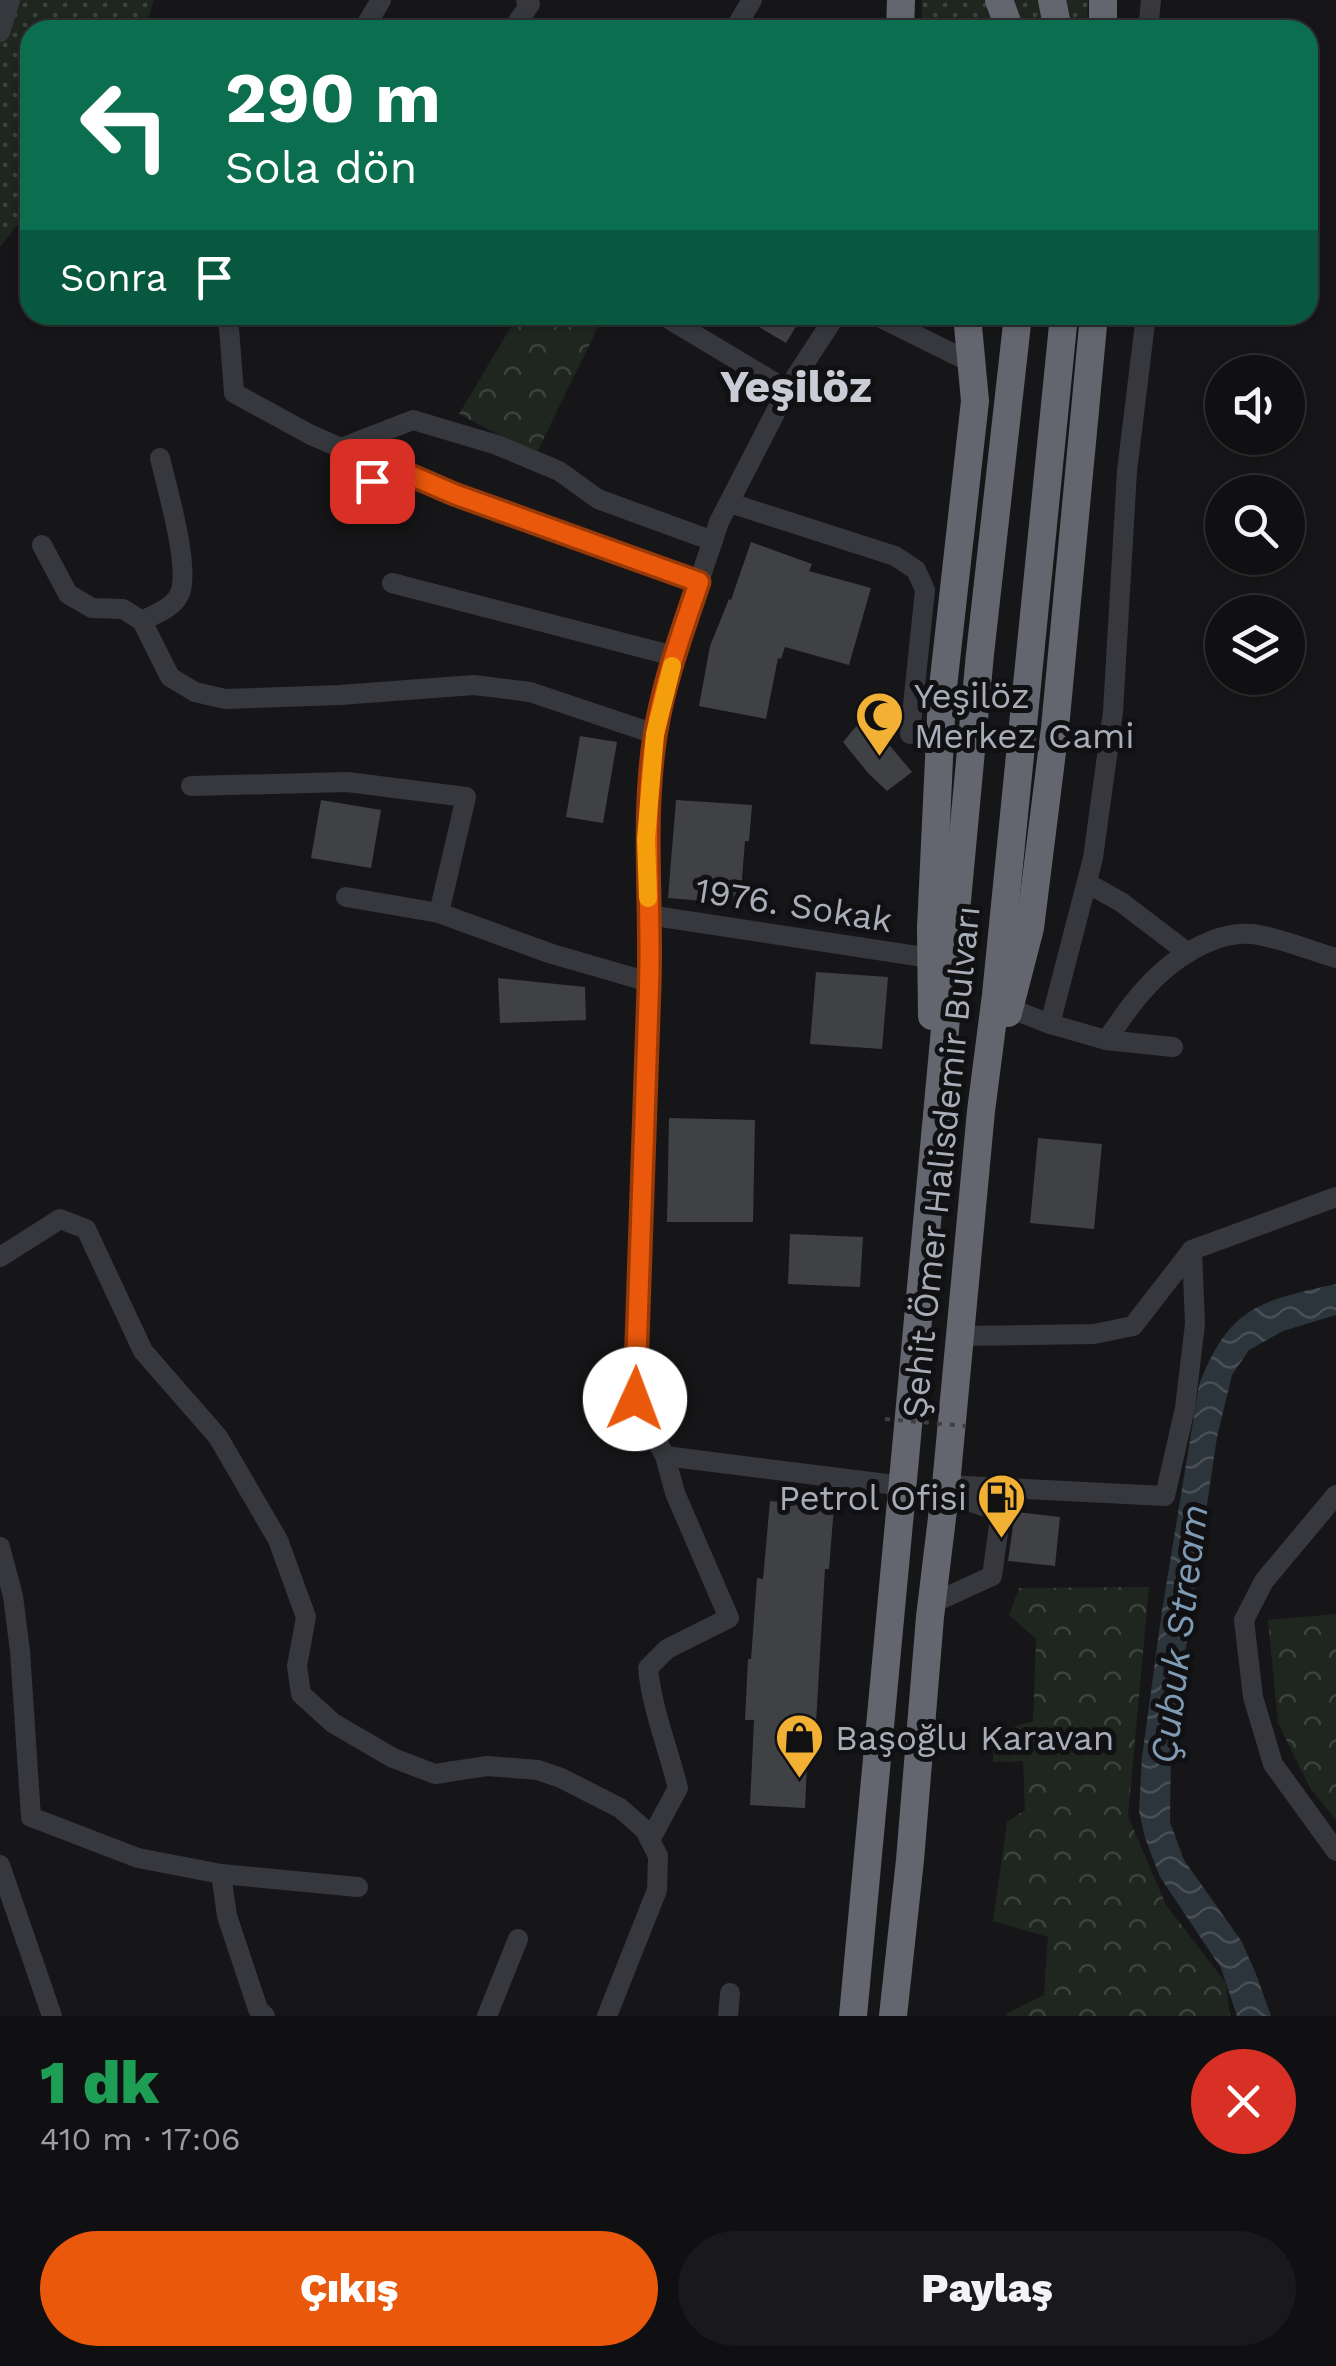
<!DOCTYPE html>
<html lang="tr">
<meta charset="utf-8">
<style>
:root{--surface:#101012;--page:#19191b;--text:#f1f3f6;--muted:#9c9d9f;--line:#303032;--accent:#ea580c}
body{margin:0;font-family:"Work Sans",sans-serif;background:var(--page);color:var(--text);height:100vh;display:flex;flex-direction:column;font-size:38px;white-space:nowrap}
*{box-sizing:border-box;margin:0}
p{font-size:32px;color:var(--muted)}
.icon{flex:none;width:55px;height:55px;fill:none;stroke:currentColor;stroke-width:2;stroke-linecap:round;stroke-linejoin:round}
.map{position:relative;height:2016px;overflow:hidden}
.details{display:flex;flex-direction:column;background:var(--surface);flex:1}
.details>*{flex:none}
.top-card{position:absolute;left:20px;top:20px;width:1298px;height:305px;border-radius:30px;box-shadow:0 2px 8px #0004,0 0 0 2px var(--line);background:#0b6e4f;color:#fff;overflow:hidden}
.controls{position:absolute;left:1205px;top:355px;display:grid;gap:20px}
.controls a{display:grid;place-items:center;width:100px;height:100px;border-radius:50%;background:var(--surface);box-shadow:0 2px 8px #0004,0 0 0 2px var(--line);font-size:50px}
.pin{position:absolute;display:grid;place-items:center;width:85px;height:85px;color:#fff;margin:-42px;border-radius:20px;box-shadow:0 5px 15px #0006}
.me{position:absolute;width:110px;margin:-55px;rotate:2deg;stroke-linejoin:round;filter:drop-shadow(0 0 8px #0008)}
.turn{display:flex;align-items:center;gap:35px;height:210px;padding:0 40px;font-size:45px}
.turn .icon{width:130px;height:130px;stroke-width:2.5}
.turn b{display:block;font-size:70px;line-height:85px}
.then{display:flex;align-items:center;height:95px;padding:0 40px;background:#0003;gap:20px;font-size:38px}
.round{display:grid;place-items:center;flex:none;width:105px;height:105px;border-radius:52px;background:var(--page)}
.headline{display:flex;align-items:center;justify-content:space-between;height:170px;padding:0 40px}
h1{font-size:60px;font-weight:800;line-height:75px;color:#1e9e55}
.primary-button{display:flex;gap:20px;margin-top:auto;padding:20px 40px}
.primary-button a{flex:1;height:115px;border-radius:60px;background:var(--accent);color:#fff;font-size:40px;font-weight:800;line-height:115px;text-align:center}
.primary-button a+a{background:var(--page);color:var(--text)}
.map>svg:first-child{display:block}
.grass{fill:url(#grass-dots)}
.forest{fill:url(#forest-crowns)}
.water{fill:url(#water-waves)}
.building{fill:#404145}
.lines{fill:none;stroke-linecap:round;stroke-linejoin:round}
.minor{stroke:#37383d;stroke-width:20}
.highway{stroke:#63666e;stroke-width:28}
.path-bridge{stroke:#3d3f44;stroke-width:4;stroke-dasharray:5 8;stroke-linecap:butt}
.route-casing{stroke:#983908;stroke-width:25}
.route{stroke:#ea580c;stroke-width:18}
.slow{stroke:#f59e0b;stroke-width:18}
.labels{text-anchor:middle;stroke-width:10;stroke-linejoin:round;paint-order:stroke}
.poi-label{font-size:35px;fill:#a8adb8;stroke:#111113;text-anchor:start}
.street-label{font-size:35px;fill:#a8adb8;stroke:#111113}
.water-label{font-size:38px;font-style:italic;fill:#7f9bb3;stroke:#111113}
.district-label{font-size:45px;font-weight:bold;fill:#c9ccd4;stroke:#111113}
</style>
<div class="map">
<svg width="1336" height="2016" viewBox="0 0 1336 2016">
<defs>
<pattern id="grass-dots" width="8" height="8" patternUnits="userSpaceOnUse" patternTransform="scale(2.5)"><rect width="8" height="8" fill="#1e261f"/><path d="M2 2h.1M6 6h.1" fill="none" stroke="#3c433d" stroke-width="1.8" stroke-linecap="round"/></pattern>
<pattern id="forest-crowns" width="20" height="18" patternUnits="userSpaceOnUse" patternTransform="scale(2.5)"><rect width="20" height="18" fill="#1e261f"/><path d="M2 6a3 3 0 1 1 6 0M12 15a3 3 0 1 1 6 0" fill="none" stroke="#3c433d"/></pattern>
<pattern id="water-waves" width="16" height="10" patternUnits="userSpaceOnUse" patternTransform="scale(2.5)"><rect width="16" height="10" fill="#2c353c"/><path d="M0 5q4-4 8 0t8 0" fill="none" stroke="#485056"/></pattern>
</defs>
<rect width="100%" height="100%" fill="#161618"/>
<g class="grass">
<path d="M0 0H154L144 30H30V209L0 247Z"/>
<path d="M922 0H1088L1087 20 1046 30H921Z"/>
</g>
<g class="forest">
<path d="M518 315H604L536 454 459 414Z"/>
<path d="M1149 1587 1128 1816 1166 1905 1226 1983 1230 2016H1006L1007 2013 1044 1995 1048 1937 993 1921 1007 1822 1025 1810 1023 1761 993 1762 994 1733 1033 1721 1036 1639 1009 1615 1019 1588Z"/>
<path d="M1336 1614V1820L1310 1788 1278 1723 1268 1620Z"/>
</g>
<path class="water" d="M1336 1284V1315L1283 1331 1249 1350 1232 1375 1217 1437 1171 1748 1170 1822 1184 1860 1242 1942 1256 1974 1271 2016H1237L1221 1968 1160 1877 1145 1838 1139 1811 1142 1757 1162 1611 1199 1385C1229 1307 1259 1301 1336 1284Z"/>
<g class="building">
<path d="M739 315H803L786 343Z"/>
<path d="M751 542 812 564 809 571 871 588 849 665 785 647 781 659 778 658 766 719 699 706 710 646 729 599 731 600Z"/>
<path d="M859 723 890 746 912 772 887 791 868 773 843 742Z"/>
<path d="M580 736 617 742 603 823 566 817Z"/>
<path d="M321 800 381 810 371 868 311 858Z"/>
<path d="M676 800 752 805 749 841H745L740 904 668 898Z"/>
<path d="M816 972 888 977 882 1049 810 1044Z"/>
<path d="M498 978 585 987 586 1020 500 1023Z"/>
<path d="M669 1118 755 1120 753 1222H667Z"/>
<path d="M1038 1138 1102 1144 1094 1229 1030 1223Z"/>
<path d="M790 1234 863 1237 860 1287 788 1284Z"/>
<path d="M770 1501 834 1507 829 1569H825L816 1723 809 1722 805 1808 750 1805 754 1720H745L748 1659H751L757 1578 763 1579Z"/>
<path d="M1015 1512 1060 1517 1055 1566 1008 1561Z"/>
</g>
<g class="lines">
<g class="minor">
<path d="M363 30 381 0"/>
<path d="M512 30 530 4 526 0"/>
<path d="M734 30 752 0"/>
<path d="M1148 30 1151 0"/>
<path d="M0 32 10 0"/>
<path d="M228 315 234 393 311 435 341 448 413 420 497 445 559 471 598 499 713 541"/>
<path d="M662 315 787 390"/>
<path d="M875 315 972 363"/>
<path d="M361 440 373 481 409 475 454 494 699 582"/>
<path d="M730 503 895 556 916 570 925 590 910 734"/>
<path d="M42 545 68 594 92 608 123 609 142 621 170 677 195 692 225 699 340 695 474 685 530 692 655 734"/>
<path d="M392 583 674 656"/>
<path d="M142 621C155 614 174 608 180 593 190 566 167 488 160 458"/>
<path d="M191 786 347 782 466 797 439 913"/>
<path d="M1087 883 1121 902 1188 953"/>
<path d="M346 897 439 913 552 954 649 982"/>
<path d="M648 915 930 958"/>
<path d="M1009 1008 1050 1024 1106 1040 1173 1047"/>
<path d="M1050 1024 1093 858 1113 712 1127 471 1146 315"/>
<path d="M1106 1040C1119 1023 1130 1005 1144 990 1169 961 1213 930 1253 934 1282 938 1308 950 1336 958"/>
<path d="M1192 1250 1336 1197"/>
<path d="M0 1257 60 1219 86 1229 143 1351 218 1437 278 1540 306 1617 297 1666 301 1694 333 1723 393 1758 435 1774 487 1766 538 1770 561 1778 620 1808 645 1830 658 1856 657 1890 607 2016"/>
<path d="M960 1336 1094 1334 1133 1326 1192 1250"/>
<path d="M665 1456 903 1486"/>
<path d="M946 1485 1165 1496 1185 1408 1195 1324 1192 1250"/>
<path d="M1336 1495 1264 1581 1244 1620 1253 1697 1273 1764 1336 1851"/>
<path d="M0 1547 13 1596 20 1651 31 1817 138 1858 221 1874 227 1916 258 2009 265 2016"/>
<path d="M931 1604 992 1576 1001 1511 945 1495"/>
<path d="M650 1840 678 1788C668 1748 652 1709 648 1668L667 1649 729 1618 675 1493 665 1456 635 1399 649 982 646 839 655 734 674 656 719 522 787 390 836 315"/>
<path d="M0 1865 52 2016"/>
<path d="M221 1874 358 1887"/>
<path d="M487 2016 518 1939"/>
<path d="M728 2016 730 1993"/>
</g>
<g class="highway">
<path d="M999 0 1010 30"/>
<path d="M1052 0 1058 30"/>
<path d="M1103 0V30"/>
<path d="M900 30 901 0"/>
<path d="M1008 1013 1030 928 1055 728 1094 315"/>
<path d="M932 1016 931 928 942 696 975 401 967 315"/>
<path d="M853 2016 980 654 1018 315"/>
<path d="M893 2016 910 1860 930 1617 946 1485 981 1111 996 995 1064 315"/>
</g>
<path class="path-bridge" d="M885 1419 966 1426"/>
</g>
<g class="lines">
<defs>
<path id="route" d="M372 481 410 475 454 494 699 582C682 632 663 684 655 736 642 820 652 903 649 987 645 1125 639 1262 635 1399"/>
</defs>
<use href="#route" class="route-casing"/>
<use href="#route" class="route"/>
<path class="slow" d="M648 898 646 839 655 734 672 666"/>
</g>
<defs>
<symbol id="mosque-pin" viewBox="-11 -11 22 30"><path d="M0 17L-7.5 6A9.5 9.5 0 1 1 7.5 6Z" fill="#f2b134" stroke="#111113"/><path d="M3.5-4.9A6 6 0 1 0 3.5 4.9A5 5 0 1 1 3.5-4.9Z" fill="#111"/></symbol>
<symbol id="fuel-pin" viewBox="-11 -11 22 30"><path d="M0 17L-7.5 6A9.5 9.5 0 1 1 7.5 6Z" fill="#f2b134" stroke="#111113"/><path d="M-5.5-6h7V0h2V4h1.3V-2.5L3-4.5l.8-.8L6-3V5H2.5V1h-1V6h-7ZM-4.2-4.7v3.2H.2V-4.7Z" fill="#111"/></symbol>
<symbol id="shop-pin" viewBox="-11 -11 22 30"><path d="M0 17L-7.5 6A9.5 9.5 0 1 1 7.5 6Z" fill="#f2b134" stroke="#111113"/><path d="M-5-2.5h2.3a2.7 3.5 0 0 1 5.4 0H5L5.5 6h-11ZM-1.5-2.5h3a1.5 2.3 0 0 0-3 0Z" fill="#111"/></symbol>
</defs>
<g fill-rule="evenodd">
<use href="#mosque-pin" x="852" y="688" width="55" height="75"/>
<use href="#fuel-pin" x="974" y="1470" width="55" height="75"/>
<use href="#shop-pin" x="772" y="1710" width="55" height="75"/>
</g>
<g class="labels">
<g class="poi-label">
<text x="914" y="708">Yeşilöz<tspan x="914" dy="40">Merkez Cami</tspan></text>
<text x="967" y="1510" text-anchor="end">Petrol Ofisi</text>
<text x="835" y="1750">Başoğlu Karavan</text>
</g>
<g class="street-label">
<text transform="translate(794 905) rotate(9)" y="12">1976. Sokak</text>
<text transform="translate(941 1162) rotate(-84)" y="12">Şehit Ömer Halisdemir Bulvarı</text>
</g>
<g class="water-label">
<text transform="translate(1179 1634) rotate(-83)" y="13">Çubuk Stream</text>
</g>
<g class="district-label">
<text x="796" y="402">Yeşilöz</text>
</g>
</g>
</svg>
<div class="controls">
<a><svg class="icon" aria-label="sound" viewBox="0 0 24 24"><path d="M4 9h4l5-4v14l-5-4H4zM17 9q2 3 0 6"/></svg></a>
<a><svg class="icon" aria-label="search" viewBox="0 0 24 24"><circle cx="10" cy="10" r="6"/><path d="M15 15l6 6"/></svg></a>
<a><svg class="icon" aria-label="layers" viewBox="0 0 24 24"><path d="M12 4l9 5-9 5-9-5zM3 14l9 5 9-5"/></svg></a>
</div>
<div class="pin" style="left:372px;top:481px;background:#d93025"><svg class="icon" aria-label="arrive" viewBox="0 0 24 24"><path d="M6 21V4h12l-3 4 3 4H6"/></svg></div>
<svg class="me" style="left:635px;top:1399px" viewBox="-20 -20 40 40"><circle r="19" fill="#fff"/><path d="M0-13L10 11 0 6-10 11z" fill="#ea580c"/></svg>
<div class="top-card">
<div class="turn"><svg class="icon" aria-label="left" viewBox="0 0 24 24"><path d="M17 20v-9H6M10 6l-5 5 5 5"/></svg><div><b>290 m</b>Sola dön</div></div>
<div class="then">Sonra<svg class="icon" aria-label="arrive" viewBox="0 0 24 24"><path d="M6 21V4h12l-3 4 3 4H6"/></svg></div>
</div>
</div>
<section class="details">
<div class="headline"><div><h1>1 dk</h1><p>410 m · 17:06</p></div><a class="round" style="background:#d93025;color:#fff"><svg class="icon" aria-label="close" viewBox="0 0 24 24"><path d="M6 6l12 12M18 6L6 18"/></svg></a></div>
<div class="primary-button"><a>Çıkış</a><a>Paylaş</a></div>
</section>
